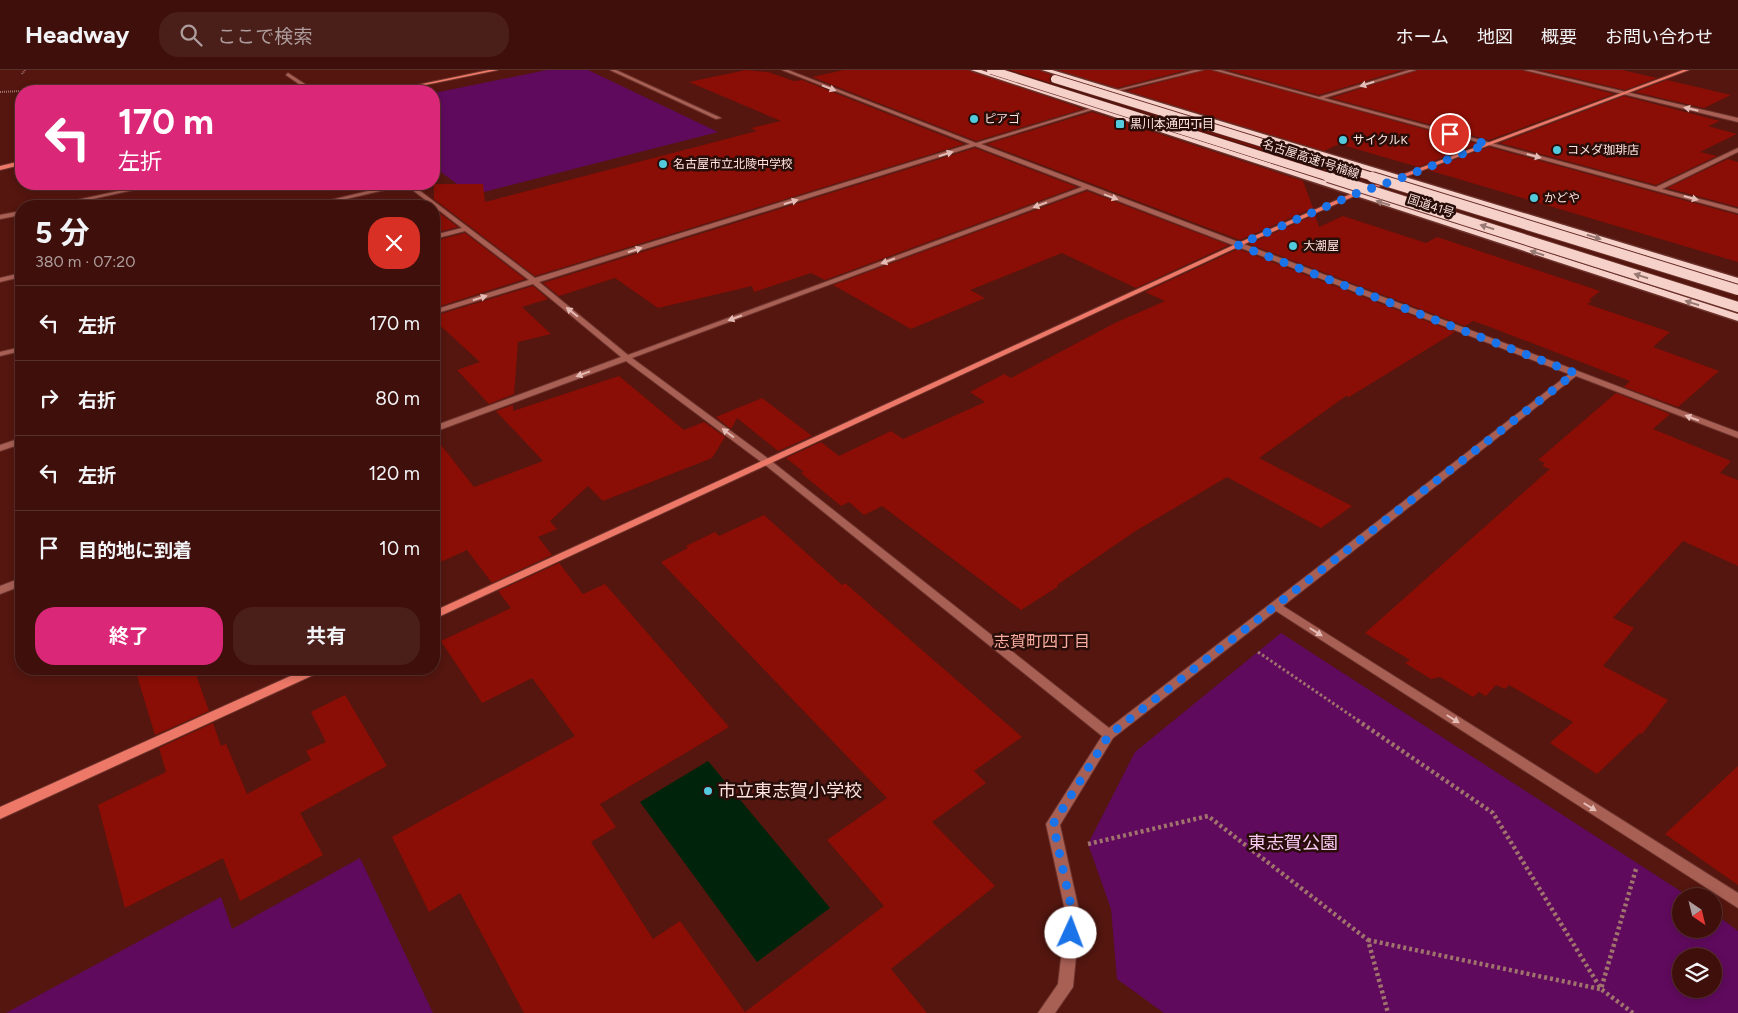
<!DOCTYPE html>
<html lang="ja">
<meta charset="utf-8">
<style>
:root{--surface:#3f100b;--page:#4a1e19;--text:#f1f3f6;--muted:#ad9d9d;--line:#58302c;--accent:#db2777}
body{margin:0;font-family:Figtree,"Noto Sans JP",sans-serif;background:var(--page);color:var(--text);height:100vh;display:flex;flex-direction:column;font-size:19px;white-space:nowrap}
*{box-sizing:border-box;margin:0}
p{font-size:16px;color:var(--muted)}
.icon{flex:none;width:28px;height:28px;fill:none;stroke:currentColor;stroke-width:2;stroke-linecap:round;stroke-linejoin:round}
.map{position:relative;flex:1;overflow:hidden}
.drawer{position:absolute;left:15px;top:130px;width:425px;height:475px;display:flex;flex-direction:column;background:var(--surface);border-radius:20px;box-shadow:0 2px 8px #0003,0 0 0 1px var(--line)}
.drawer>*{flex:none}
.banner{position:absolute;left:15px;top:15px;width:425px;height:105px;border-radius:20px;box-shadow:0 2px 8px #0003,0 0 0 1px var(--line);background:#db2777;color:#fff;overflow:hidden}
.needle{width:32px;rotate:145deg}
.controls{position:absolute;left:1672px;top:818px;display:grid;gap:10px}
.controls a{display:grid;place-items:center;width:50px;height:50px;border-radius:50%;background:var(--surface);box-shadow:0 2px 8px #0003,0 0 0 1px var(--line);font-size:25px}
.pin{position:absolute;display:grid;place-items:center;width:42px;height:42px;color:#fff;margin:-21px;border:2px solid #fff;border-radius:50%;box-shadow:0 1px 5px #0007}
.me{position:absolute;width:55px;margin:-28px;rotate:2deg;stroke-linejoin:round;filter:drop-shadow(0 0 4px #0008)}
.turn{display:flex;align-items:center;gap:18px;height:105px;padding:0 20px;font-size:22px}
.turn .icon{width:65px;height:65px;stroke-width:2.5}
.turn b{display:block;font-size:35px;line-height:42px}
.round{display:grid;place-items:center;flex:none;width:52px;height:52px;border-radius:20px;background:var(--page)}
.headline{display:flex;align-items:center;justify-content:space-between;height:85px;padding:0 20px}
h1{font-size:30px;font-weight:700;line-height:38px}
.primary-button{display:flex;gap:10px;margin-top:auto;padding:10px 20px}
.primary-button a{flex:1;height:58px;border-radius:20px;background:var(--accent);color:#fff;font-size:20px;font-weight:700;line-height:58px;text-align:center}
.primary-button a+a{background:var(--page);color:var(--text)}
ul{padding:0;list-style:none}
li{display:flex;align-items:center;gap:15px;height:75px;padding:0 20px;border-top:1px solid var(--line)}
li div{flex:1}
li b{display:block;font-size:19px}
li em{font-style:normal}
header{display:flex;align-items:center;gap:30px;box-sizing:border-box;height:70px;padding:0 25px;background:var(--surface);border-bottom:1px solid var(--line)}
header strong{font-size:24px}
nav{display:flex;gap:28px;margin-inline-start:auto;font-size:18px}
.search{width:350px;height:45px;background:var(--page);display:flex;align-items:center;gap:12px;box-sizing:border-box;padding:0 18px;border-radius:20px;color:var(--muted);font-size:19px}
.map>svg:first-child{display:block}
.green{fill:#600a5d;fill-rule:evenodd}
.water{fill:#00240b}
.building{fill:#8a0e05}
.lines{fill:none;stroke-linecap:round;stroke-linejoin:round}
.lane-casing{stroke:#6c332c;stroke-width:2}
.street-casing{stroke:#6c332c;stroke-width:2}
.secondary-casing{stroke:#6c332c;stroke-width:2}
.highway-casing{stroke:#6c332c;stroke-width:3}
.path-far2{stroke:#a0736d;stroke-width:2;stroke-dasharray:1 1;stroke-linecap:butt}
.path-far1{stroke:#a0736d;stroke-width:3;stroke-dasharray:2.5 2.5;stroke-linecap:butt}
.path{stroke:#a0736d;stroke-width:4.5;stroke-dasharray:3 3;stroke-linecap:butt}
.lane{fill:#a85f54;fill-rule:evenodd}
.street{fill:#a85f54;fill-rule:evenodd}
.secondary{fill:#ed7867;fill-rule:evenodd}
.highway{fill:#f6d1ca;fill-rule:evenodd}
.highway-bridge-far1-casing{stroke:#6c332c;stroke-width:9;stroke-linecap:butt}
.highway-bridge-casing{stroke:#6c332c;stroke-width:12;stroke-linecap:butt}
.highway-bridge-far1{stroke:#f6d1ca;stroke-width:8}
.highway-bridge{stroke:#f6d1ca;stroke-width:10}
.oneway{fill:#e4bcb5}
.oneway2{fill:#997973}
.route{stroke:#1a73e8;stroke-width:9;stroke-dasharray:0 16.2}
.poi-dot{fill:#54cadd;stroke:#280d09;stroke-width:2}
.labels{text-anchor:middle;stroke-width:5;stroke-linejoin:round;paint-order:stroke}
.far-poi-label{font-size:12px;fill:#fde4df;stroke:#280d09;text-anchor:start}
.far-street-label{font-size:12px;fill:#fde4df;stroke:#280d09}
.neighbourhood-label{font-size:16px;fill:#faada0;stroke:#280d09}
.near-poi-label{font-size:18px;fill:#fde4df;stroke:#280d09;text-anchor:start}
.near-park-label{font-size:18px;fill:#f8caf3;stroke:#280d09}
</style>
<header>
<strong>Headway</strong>
<div class="search"><svg class="icon" aria-label="search" viewBox="0 0 24 24"><circle cx="10" cy="10" r="6"/><path d="M15 15l6 6"/></svg>ここで検索</div>
<nav><a>ホーム</a><a>地図</a><a>概要</a><a>お問い合わせ</a></nav>
</header>
<div class="map">
<svg width="1738" height="943" viewBox="0 0 1738 943">
<rect width="100%" height="100%" fill="#54160f"/>
<g class="green">
<path d="M547 0H588L718 62 472 125 434 97V23Z"/>
<path d="M1281 563 1688 826H1681V859H1714V843L1738 861V943H1164L1117 909 1111 839 1088 774 1135 682ZM1681 886H1714V919H1681Z"/>
<path d="M360 788 433 943H6L221 827 232 859Z"/>
</g>
<path class="water" d="M708 691 830 838 757 892 640 732Z"/>
<g class="building">
<path d="M746 0 768 2 794 11 802 10 964 74 535 206 434 129V114H483L485 132 757 61 751 58 781 51 689 12Z"/>
<path d="M844 0H969L1083 39 976 71 812 7Z"/>
<path d="M1010 0H1040L1051 5 1049 10 1051 13Z"/>
<path d="M1058 0H1187L1117 18Z"/>
<path d="M1205 0H1211L1478 74 1418 97 1339 74 1324 81 1127 21Z"/>
<path d="M1227 0H1402L1319 25Z"/>
<path d="M1418 0H1522L1614 24 1489 70 1331 28Z"/>
<path d="M1540 0H1622L1657 8 1625 20Z"/>
<path d="M1667 10 1731 25 1704 38 1635 22Z"/>
<path d="M1624 26 1720 51 1708 56 1737 64 1700 82 1717 86 1656 115 1500 73Z"/>
<path d="M1117 34 1300 90 1298 91Z"/>
<path d="M1092 42 1303 111 1313 138 1240 170 987 74Z"/>
<path d="M1489 77 1738 145V192L1428 100Z"/>
<path d="M975 78 1077 117 825 210 811 203 754 222 752 216 658 238 615 208 559 226 543 213Z"/>
<path d="M1728 89 1738 92V137L1667 118Z"/>
<path d="M1087 121 1229 175 1136 218 1062 183 970 220 985 228 911 259 833 215Z"/>
<path d="M434 139 458 157 434 163Z"/>
<path d="M1315 145 1319 157 1343 146 1426 173 1437 167 1600 221 1589 230 1592 231 1587 234 1670 262 1653 277 1719 301 1678 337 1624 317 1630 311 1490 257 1473 251 1465 256 1249 174Z"/>
<path d="M465 163 525 209 434 238V171Z"/>
<path d="M1238 179 1455 262 1349 327 1346 326 1259 388 1352 436 1321 458 1227 407 1134 462 1057 515 1059 516 1021 540 882 436 864 445 849 432 841 436 801 403 804 402 786 388 821 372 839 386 891 361 903 369 985 332 970 322 1004 304 1011 308 1115 253 1165 231 1145 222Z"/>
<path d="M533 216 548 229 522 237 551 264 518 272 514 324 489 334 457 300 480 292 434 250V246Z"/>
<path d="M619 306 684 360 704 352 725 367 712 388 603 431 588 416 550 451 557 459 538 467 552 485 492 513 467 480 434 495V366L474 417 543 391 496 341 513 335V341Z"/>
<path d="M1616 323 1670 344 1653 359 1731 391 1720 403 1738 410V496L1683 471 1613 548 1634 558 1603 596 1668 630 1642 664 1640 663 1597 704 1550 673 1573 652 1509 615 1505 619 1496 615 1486 626 1479 622 1473 627 1440 607 1431 609 1405 593 1410 590 1365 563 1550 399 1542 396 1545 393 1538 390Z"/>
<path d="M762 328 812 366 778 381 737 348 731 359 716 347Z"/>
<path d="M764 445 842 515 845 513 1022 667 974 701 986 713 932 752 995 816 891 899 927 943H524L460 823 429 842 392 767 575 666 532 608 482 633 441 571 511 538 498 521 559 493 583 524 605 514 729 657 600 734 616 757 591 772 653 869 680 851 745 942 884 836 827 770 887 728 661 492 688 478 686 476 715 462 719 466Z"/>
<path d="M135 599H194L209 641 155 665Z"/>
<path d="M345 625 387 696 300 743 323 785 240 831 223 788 125 838 98 735 166 702 159 678 213 653 221 676 226 674 247 724 311 690 306 681 326 672 311 642Z"/>
<path d="M1738 696V815L1665 764Z"/>
</g>
<g class="lines">
<defs>
<g id="lane">
<path d="M610 0H616L721 48 716 49Z"/>
<path d="M288 3 314 20V21H309L286 5Z"/>
</g>
<g id="street">
<path d="M782 0H788L976 73 1095 37V39L981 74 1738 362V368L1576 306 1283 536 1738 823V838L1276 541 1113 668 1060 755 1080 845 1073 917 1055 943H1038L1058 914 1066 845 1046 754 1102 666 764 394 626 291 434 362V356L621 287 533 214 434 244V240L529 210 465 161 434 169V165L462 158 406 115 316 136H306L397 114H411L535 208 970 74ZM975 76 1082 117 628 285 539 212ZM1087 119 1569 304 1109 658 770 390 632 288Z"/>
<path d="M1195 0H1203L1114 22 1112 21Z"/>
<path d="M1213 0H1220L1319 27 1409 0H1416L1324 28 1656 117 1738 78V82L1662 119 1738 139V143Z"/>
<path d="M1524 0H1532L1738 48V52Z"/>
<path d="M151 114H161L60 136H49Z"/>
<path d="M21 141V145L0 149V145Z"/>
<path d="M21 203V207L0 212V208Z"/>
<path d="M21 277V281L0 286V282Z"/>
<path d="M21 368V374L0 381V375Z"/>
<path d="M21 508V516L0 524V516Z"/>
</g>
<g id="secondary">
<path d="M489 0H498L396 21H388Z"/>
<path d="M1683 0H1689L1357 125 1240 176 434 549V541L1236 174 1353 123Z"/>
<path d="M21 91V95L0 100V96Z"/>
<path d="M306 599H322L320 602 0 749V737Z"/>
</g>
<g id="highway">
<path d="M971 0H981L1738 244V251Z"/>
<path d="M1042 0H1052L1738 208V214Z"/>
</g>
</defs>
<use href="#lane" class="lane-casing"/>
<use href="#street" class="street-casing"/>
<use href="#secondary" class="secondary-casing"/>
<use href="#highway" class="highway-casing"/>
<g class="path-far2">
<path d="M22 4 25 0"/>
<path d="M0 22 131 16"/>
</g>
<path class="path-far1" d="M1258 582 1359 651"/>
<g class="path">
<path d="M1357 650 1493 743 1601 919"/>
<path d="M1088 774 1208 746 1368 870 1388 943"/>
<path d="M1368 870 1600 919"/>
<path d="M1633 943 1601 919 1636 799"/>
</g>
<use href="#lane" class="lane"/>
<use href="#street" class="street"/>
<use href="#secondary" class="secondary"/>
<use href="#highway" class="highway"/>
<defs>
<g id="highway-bridge-far1">
<path d="M991 0 1332 108"/>
<path d="M1055 9 1376 108"/>
</g>
<g id="highway-bridge">
<path d="M1328 107 1738 237"/>
<path d="M1372 107 1738 220"/>
</g>
</defs>
<use href="#highway-bridge-far1" class="highway-bridge-far1-casing"/>
<use href="#highway-bridge" class="highway-bridge-casing"/>
<use href="#highway-bridge-far1" class="highway-bridge-far1"/>
<use href="#highway-bridge" class="highway-bridge"/>
</g>
<defs><path id="oneway-solid" d="M-6-.8H1V-3.2L6.5 0L1 3.2V.8H-6Z" transform="scale(1.25)"/></defs>
<g class="oneway">
<use href="#oneway-solid" transform="translate(1367 14) rotate(163)"/>
<use href="#oneway-solid" transform="translate(829 18) rotate(21)"/>
<use href="#oneway-solid" transform="translate(1691 39) rotate(-167)"/>
<use href="#oneway-solid" transform="translate(946 84) rotate(-17)"/>
<use href="#oneway-solid" transform="translate(1534 86) rotate(15)"/>
<use href="#oneway-solid" transform="translate(1111 127) rotate(20)"/>
<use href="#oneway-solid" transform="translate(1691 128) rotate(15)"/>
<use href="#oneway-solid" transform="translate(791 132) rotate(-17)"/>
<use href="#oneway-solid" transform="translate(1040 135) rotate(160)"/>
<use href="#oneway-solid" transform="translate(635 180) rotate(-17)"/>
<use href="#oneway-solid" transform="translate(888 191) rotate(160)"/>
<use href="#oneway-solid" transform="translate(480 228) rotate(-17)"/>
<use href="#oneway-solid" transform="translate(572 242) rotate(-141)"/>
<use href="#oneway-solid" transform="translate(735 248) rotate(160)"/>
<use href="#oneway-solid" transform="translate(583 304) rotate(160)"/>
<use href="#oneway-solid" transform="translate(1692 348) rotate(-159)"/>
<use href="#oneway-solid" transform="translate(728 363) rotate(-143)"/>
<use href="#oneway-solid" transform="translate(1316 562) rotate(32)"/>
<use href="#oneway-solid" transform="translate(1453 649) rotate(32)"/>
<use href="#oneway-solid" transform="translate(1590 737) rotate(32)"/>
</g>
<g class="oneway2">
<use href="#oneway-solid" transform="translate(1383 133) rotate(-162)"/>
<use href="#oneway-solid" transform="translate(1487 157) rotate(-162)"/>
<use href="#oneway-solid" transform="translate(1594 167) rotate(17)"/>
<use href="#oneway-solid" transform="translate(1537 183) rotate(-162)"/>
<use href="#oneway-solid" transform="translate(1641 206) rotate(-162)"/>
<use href="#oneway-solid" transform="translate(1692 233) rotate(-162)"/>
</g>
<g class="lines">
<path class="route" d="M1071 863 1073 845 1053 754 1109 665 1575 303 1238 175 1355 124 1401 108 1487 74 1450 64"/>
</g>
<g class="poi-dot">
<circle cx="974" cy="49" r="5"/>
<rect x="1115" y="49" width="10" height="10" rx="2.5"/>
<circle cx="1343" cy="70" r="5"/>
<circle cx="1557" cy="80" r="5"/>
<circle cx="663" cy="94" r="5"/>
<circle cx="1534" cy="128" r="5"/>
<circle cx="1293" cy="176" r="5"/>
<circle cx="708" cy="721" r="5"/>
</g>
<g class="labels">
<g class="far-poi-label">
<text x="984" y="53">ピアゴ</text>
<text x="1130" y="58">黒川本通四丁目</text>
<text x="1353" y="74">サイクルK</text>
<text x="1567" y="84">コメダ珈琲店</text>
<text x="673" y="98">名古屋市立北陵中学校</text>
<text x="1544" y="132">かどや</text>
<text x="1303" y="180">大潮屋</text>
</g>
<g class="far-street-label">
<text transform="translate(1311 89) rotate(18)" y="4">名古屋高速1号楠線</text>
<text transform="translate(1431 136) rotate(18)" y="4">国道41号</text>
</g>
<g class="neighbourhood-label">
<text x="1042" y="577">志賀町四丁目</text>
</g>
<g class="near-poi-label">
<text x="718" y="727">市立東志賀小学校</text>
</g>
<g class="near-park-label">
<text x="1293" y="779">東志賀公園</text>
</g>
</g>
</svg>
<div class="controls">
<a><svg class="needle" viewBox="-14 -14 28 28"><path d="M0-13l5 13h-10z" fill="#e53935"/><path d="M0 13l5-13h-10z" fill="#ad9d9d"/></svg></a>
<a><svg class="icon" aria-label="layers" viewBox="0 0 24 24"><path d="M12 4l9 5-9 5-9-5zM3 14l9 5 9-5"/></svg></a>
</div>
<div class="pin" style="left:1450px;top:64px;background:#d93025"><svg class="icon" aria-label="arrive" viewBox="0 0 24 24"><path d="M6 21V4h12l-3 4 3 4H6"/></svg></div>
<svg class="me" style="left:1071px;top:863px" viewBox="-20 -20 40 40"><circle r="19" fill="#fff"/><path d="M0-13L10 11 0 6-10 11z" fill="#1a73e8"/></svg>
<div class="banner">
<div class="turn"><svg class="icon" aria-label="left" viewBox="0 0 24 24"><path d="M17 20v-9H6M10 6l-5 5 5 5"/></svg><div><b>170 m</b>左折</div></div>
</div>
<section class="drawer">
<div class="headline"><div><h1>5 分</h1><p>380 m · 07:20</p></div><a class="round" style="background:#d93025;color:#fff"><svg class="icon" aria-label="close" viewBox="0 0 24 24"><path d="M6 6l12 12M18 6L6 18"/></svg></a></div>
<ul>
<li><svg class="icon" aria-label="left" viewBox="0 0 24 24"><path d="M17 20v-9H6M10 6l-5 5 5 5"/></svg><div><b>左折</b></div><em>170 m</em></li>
<li><svg class="icon" aria-label="right" viewBox="0 0 24 24"><path d="M7 20v-9h11M14 6l5 5-5 5"/></svg><div><b>右折</b></div><em>80 m</em></li>
<li><svg class="icon" aria-label="left" viewBox="0 0 24 24"><path d="M17 20v-9H6M10 6l-5 5 5 5"/></svg><div><b>左折</b></div><em>120 m</em></li>
<li><svg class="icon" aria-label="arrive" viewBox="0 0 24 24"><path d="M6 21V4h12l-3 4 3 4H6"/></svg><div><b>目的地に到着</b></div><em>10 m</em></li>
</ul>
<div class="primary-button"><a>終了</a><a>共有</a></div>
</section>
</div>
